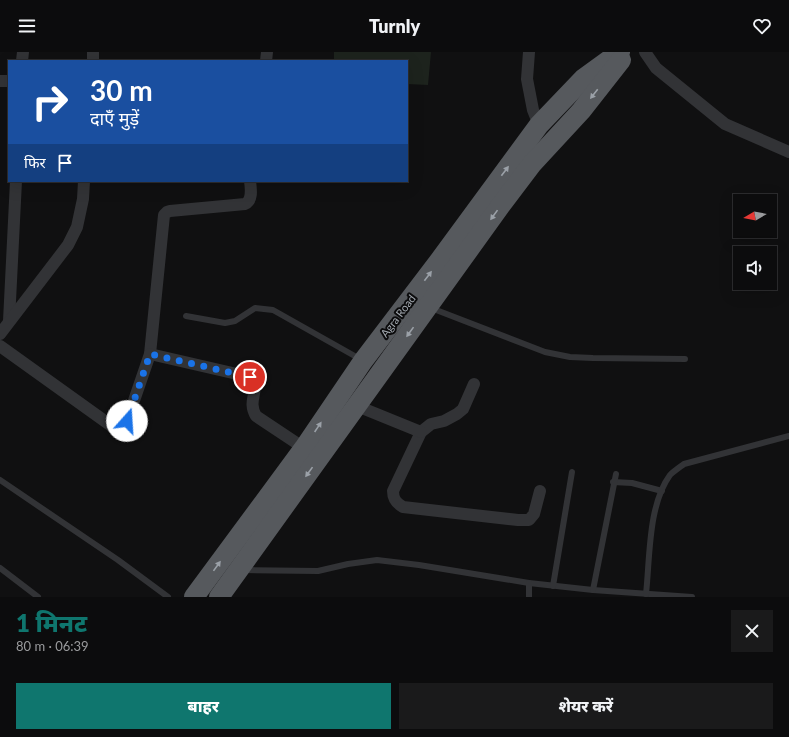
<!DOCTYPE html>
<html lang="hi">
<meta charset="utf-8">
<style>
:root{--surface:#0c0c0d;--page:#1a1a1b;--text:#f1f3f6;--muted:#9a9b9d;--line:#2c2c2e;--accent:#0f766e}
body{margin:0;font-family:Lato,"Noto Sans Devanagari",sans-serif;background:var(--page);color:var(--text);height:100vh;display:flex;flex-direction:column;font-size:15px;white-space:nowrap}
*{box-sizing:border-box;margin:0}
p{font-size:13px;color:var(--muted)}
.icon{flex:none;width:22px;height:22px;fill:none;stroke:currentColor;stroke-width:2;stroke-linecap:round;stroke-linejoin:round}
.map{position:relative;height:545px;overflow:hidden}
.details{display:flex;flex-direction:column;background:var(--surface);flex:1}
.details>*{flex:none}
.guide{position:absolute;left:8px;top:8px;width:400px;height:122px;border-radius:0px;box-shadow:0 4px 16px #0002,0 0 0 1px var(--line);background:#1a4fa0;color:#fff;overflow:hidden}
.needle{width:26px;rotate:260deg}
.buttons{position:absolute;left:733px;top:142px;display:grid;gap:8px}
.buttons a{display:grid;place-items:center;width:44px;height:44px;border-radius:0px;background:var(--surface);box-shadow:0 4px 16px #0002,0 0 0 1px var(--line);font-size:20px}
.pin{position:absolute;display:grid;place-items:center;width:34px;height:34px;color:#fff;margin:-17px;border:2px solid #fff;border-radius:50%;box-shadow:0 1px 4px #0007}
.me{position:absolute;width:44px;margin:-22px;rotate:19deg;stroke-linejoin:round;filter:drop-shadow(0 0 3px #0008)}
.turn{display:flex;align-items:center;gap:14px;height:84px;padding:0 16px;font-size:18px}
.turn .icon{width:52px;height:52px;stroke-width:2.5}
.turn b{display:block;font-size:28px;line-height:34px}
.then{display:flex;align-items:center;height:38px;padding:0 16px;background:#0003;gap:8px;font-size:15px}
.round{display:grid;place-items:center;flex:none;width:42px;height:42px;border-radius:0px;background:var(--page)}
.head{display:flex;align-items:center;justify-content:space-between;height:68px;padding:0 16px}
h1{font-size:24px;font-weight:800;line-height:30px;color:var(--accent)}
.action{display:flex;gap:8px;margin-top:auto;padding:8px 16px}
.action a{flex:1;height:46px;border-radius:0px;background:var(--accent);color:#fff;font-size:16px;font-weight:800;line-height:46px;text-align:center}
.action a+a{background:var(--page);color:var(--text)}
header{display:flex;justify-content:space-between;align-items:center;height:52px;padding:0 16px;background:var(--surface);font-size:18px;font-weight:800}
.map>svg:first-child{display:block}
.green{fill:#1d231d}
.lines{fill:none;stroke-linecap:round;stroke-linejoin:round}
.service{stroke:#323336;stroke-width:6}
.minor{stroke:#323336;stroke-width:12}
.trunk{stroke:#56595d;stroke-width:20}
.oneway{fill:#9ba1a8}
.route{stroke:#1a73e8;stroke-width:7;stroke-dasharray:0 12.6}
.labels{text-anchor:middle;stroke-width:4;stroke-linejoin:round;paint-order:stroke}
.street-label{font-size:11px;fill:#a3a9b0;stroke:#0b0b0c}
</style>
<header><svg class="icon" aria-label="menu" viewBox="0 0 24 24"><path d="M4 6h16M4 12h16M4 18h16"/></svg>Turnly<svg class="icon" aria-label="heart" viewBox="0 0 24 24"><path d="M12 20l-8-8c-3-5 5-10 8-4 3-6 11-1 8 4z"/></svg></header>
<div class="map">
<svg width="789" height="545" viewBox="0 0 789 545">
<rect width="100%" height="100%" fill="#101011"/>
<path class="green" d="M334 0H431L428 33 407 32V9H334Z"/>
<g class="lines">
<g class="service">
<path d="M431 256 545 300 570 305 593 306 685 307"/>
<path d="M186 264 225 271 235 269 255 256 273 258 360 307"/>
<path d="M0 428 118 508 168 545"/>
<path d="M613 430 632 431 662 439"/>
<path d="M0 516 38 545"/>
<path d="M244 518 318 519 348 512 377 508 419 513 529 531 593 538 692 545"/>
<path d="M553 534 572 420"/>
<path d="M593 538 616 422"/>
<path d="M646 542C650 506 648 453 670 423 674 419 680 415 684 412L789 384"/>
<path d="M529 545V531"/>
</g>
<g class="minor">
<path d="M529 0 527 27 533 58 539 73"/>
<path d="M645 0 656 16 725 72 789 100"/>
<path d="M22 9 23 0"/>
<path d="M93 9V0"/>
<path d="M266 9 267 0"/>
<path d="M0 29H9"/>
<path d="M250 129C251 137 253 148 245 152L170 159 167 160 164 163 150 302 250 325C262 338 246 347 256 364L304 396"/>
<path d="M9 269 16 129"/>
<path d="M0 282 68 193 77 175 83 147 84 129"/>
<path d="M0 294 113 375H121L127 369 150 302"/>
<path d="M474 332 463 357 457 362 444 369 431 372 421 380 393 439C393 447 396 451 403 455L518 468H529L534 462 540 439"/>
<path d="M357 354 421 380"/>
</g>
<g class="trunk">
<path d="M194 545 304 396 363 309 439 209 539 73 584 26 620 0"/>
<path d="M219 545 501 153 532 112 581 59 621 8"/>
</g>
</g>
<defs><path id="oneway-solid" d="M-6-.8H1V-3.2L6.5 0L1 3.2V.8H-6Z"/></defs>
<g class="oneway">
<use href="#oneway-solid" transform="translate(594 42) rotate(128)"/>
<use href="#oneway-solid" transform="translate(505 119) rotate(-53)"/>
<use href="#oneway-solid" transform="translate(494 163) rotate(126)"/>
<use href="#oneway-solid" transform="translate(428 224) rotate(-53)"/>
<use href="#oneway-solid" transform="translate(410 280) rotate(126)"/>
<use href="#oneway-solid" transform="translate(318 375) rotate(-56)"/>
<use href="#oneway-solid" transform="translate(309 420) rotate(126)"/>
<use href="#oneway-solid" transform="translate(217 514) rotate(-54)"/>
</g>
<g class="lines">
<path class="route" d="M127 369 150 302 250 325"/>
</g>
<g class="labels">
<g class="street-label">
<text transform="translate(398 264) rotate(-53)" y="4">Agra Road</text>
</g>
</g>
</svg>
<div class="buttons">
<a><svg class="needle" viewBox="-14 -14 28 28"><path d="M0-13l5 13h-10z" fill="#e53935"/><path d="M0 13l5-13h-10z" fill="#9a9b9d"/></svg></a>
<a><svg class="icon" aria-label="sound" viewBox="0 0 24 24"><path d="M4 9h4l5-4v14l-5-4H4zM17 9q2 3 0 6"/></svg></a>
</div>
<div class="pin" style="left:250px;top:325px;background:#d93025"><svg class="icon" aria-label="arrive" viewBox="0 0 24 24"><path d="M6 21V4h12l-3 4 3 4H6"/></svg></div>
<svg class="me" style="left:127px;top:369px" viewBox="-20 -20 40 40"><circle r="19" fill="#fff"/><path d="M0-13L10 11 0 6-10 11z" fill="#1a73e8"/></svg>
<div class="guide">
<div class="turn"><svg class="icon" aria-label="right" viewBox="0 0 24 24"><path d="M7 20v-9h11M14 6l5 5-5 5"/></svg><div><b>30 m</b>दाएँ मुड़ें</div></div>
<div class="then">फिर<svg class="icon" aria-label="arrive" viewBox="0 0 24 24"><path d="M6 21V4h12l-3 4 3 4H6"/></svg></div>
</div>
</div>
<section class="details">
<div class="head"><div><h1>1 मिनट</h1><p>80 m · 06:39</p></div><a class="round"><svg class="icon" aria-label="close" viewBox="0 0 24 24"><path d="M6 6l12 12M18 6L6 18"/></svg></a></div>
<div class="action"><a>बाहर</a><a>शेयर करें</a></div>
</section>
